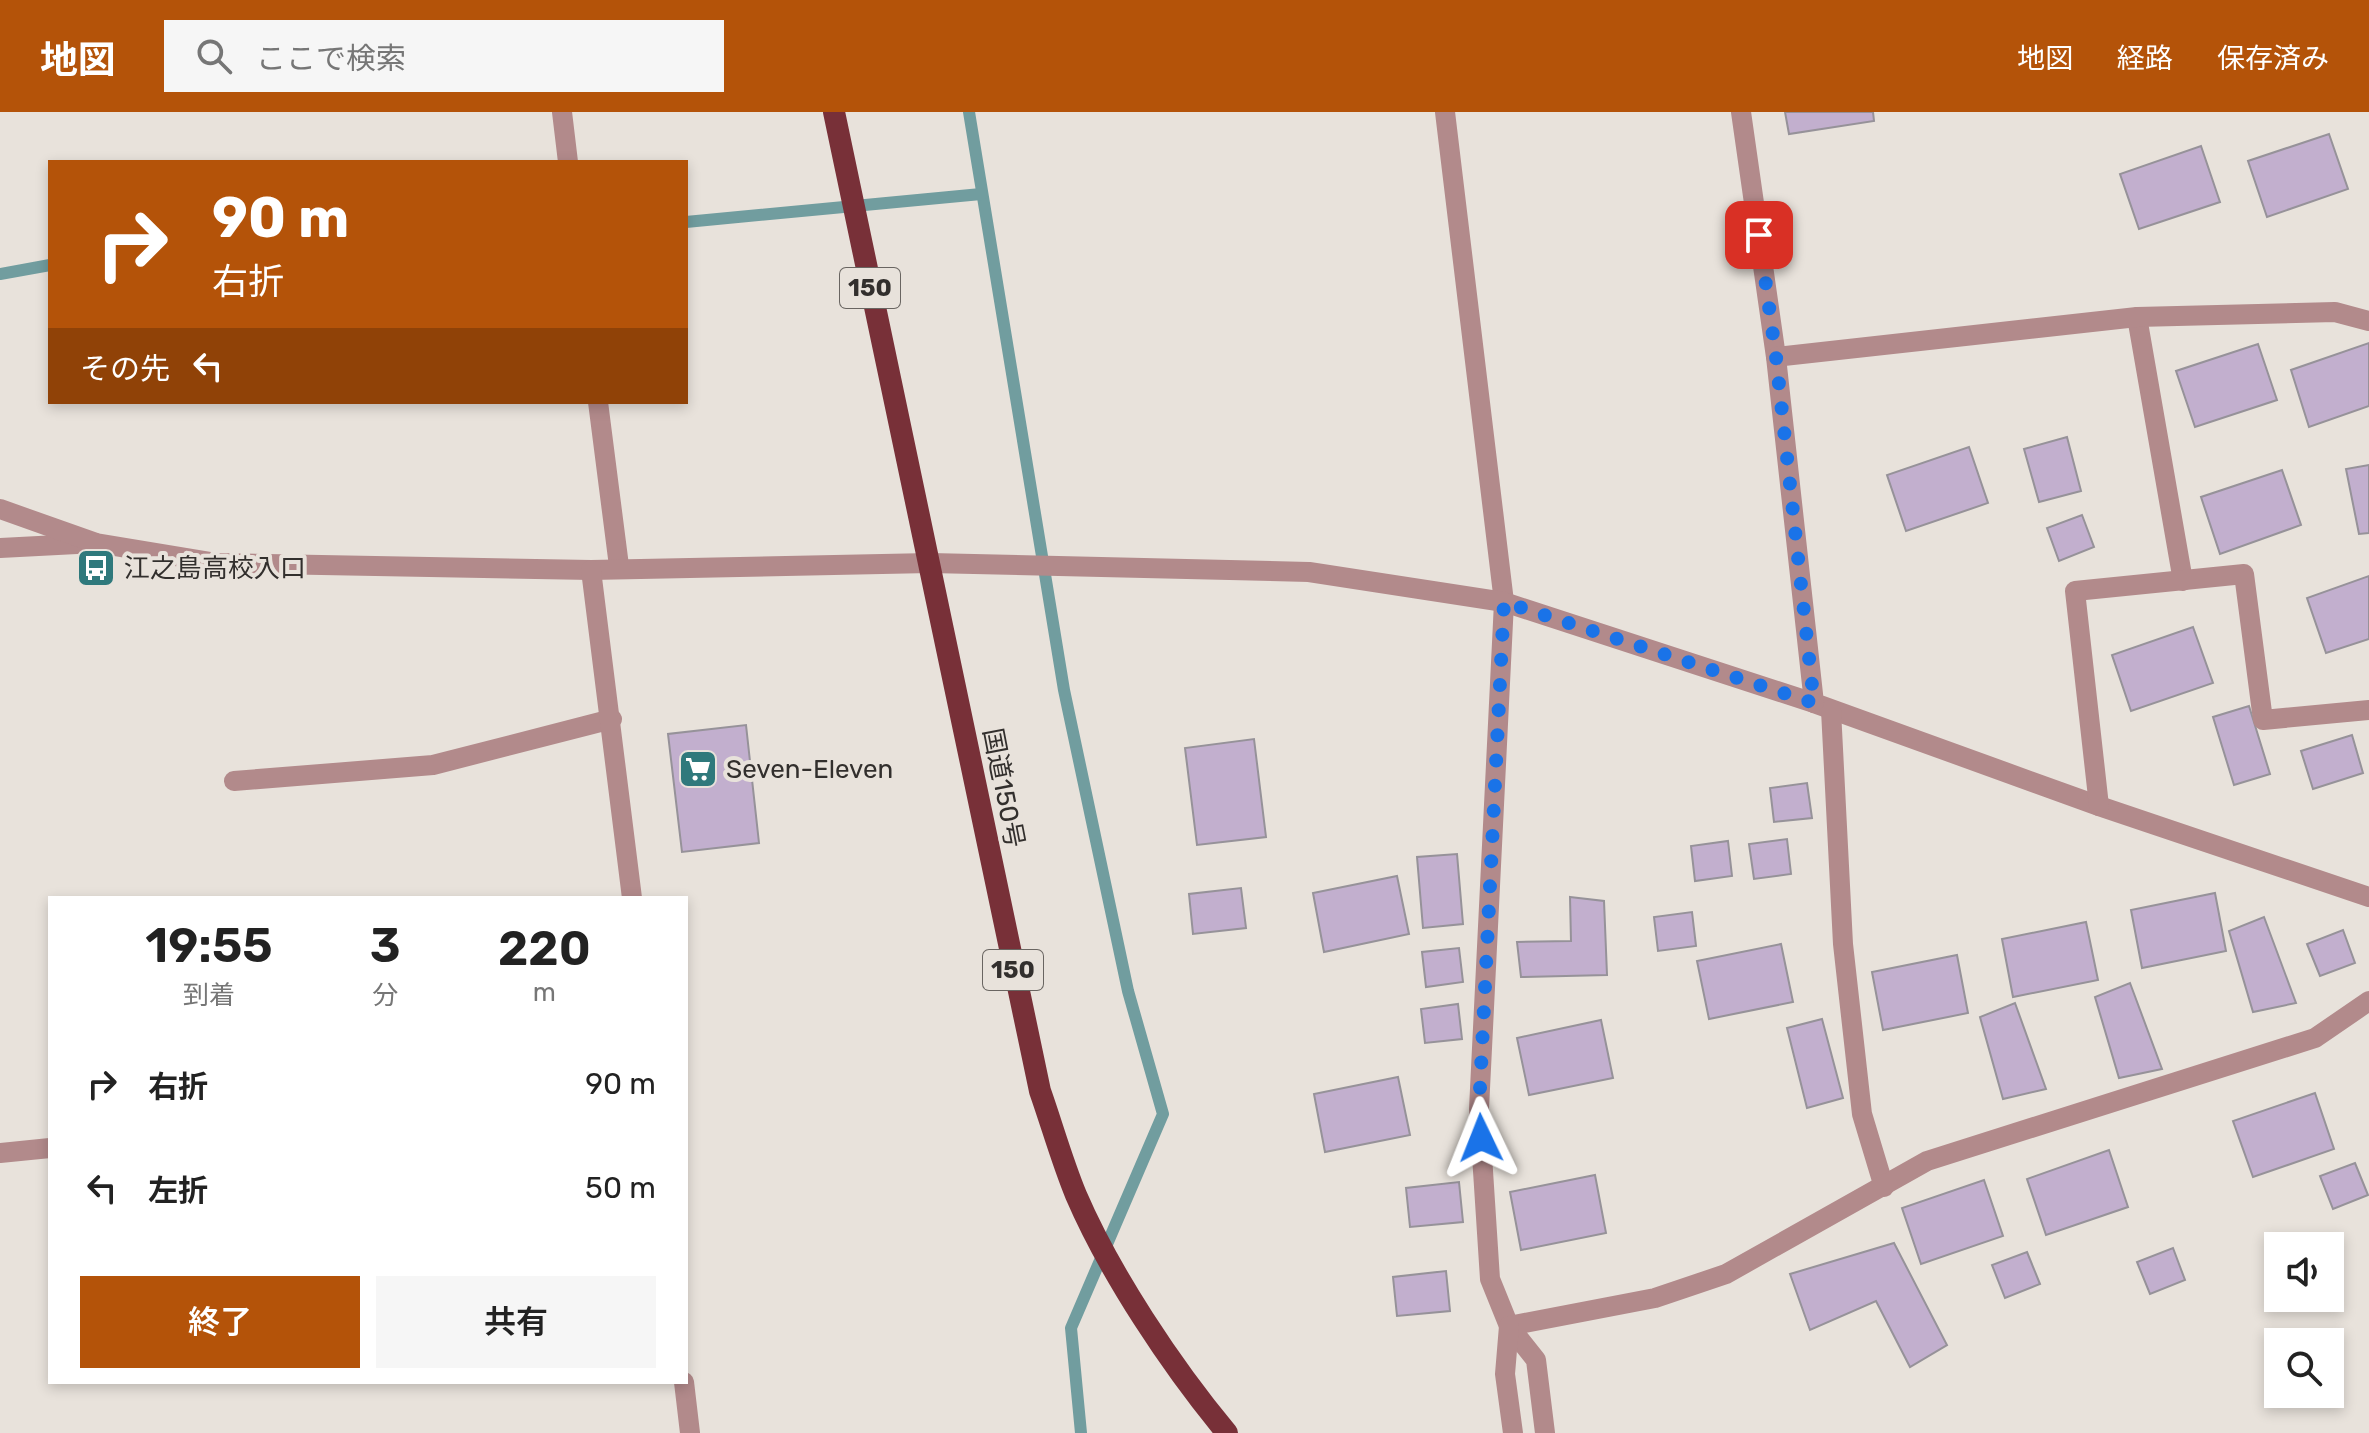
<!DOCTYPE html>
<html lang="ja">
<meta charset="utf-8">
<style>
:root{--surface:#fff;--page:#f6f6f6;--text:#222;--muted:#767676;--accent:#b45309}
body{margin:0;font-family:Rubik,"Noto Sans JP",sans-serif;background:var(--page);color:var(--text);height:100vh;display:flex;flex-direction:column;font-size:30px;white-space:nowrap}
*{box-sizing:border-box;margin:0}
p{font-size:26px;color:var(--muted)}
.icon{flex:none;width:44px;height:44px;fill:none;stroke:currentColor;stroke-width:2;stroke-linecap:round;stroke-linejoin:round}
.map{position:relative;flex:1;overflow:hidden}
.drawer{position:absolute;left:48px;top:784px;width:640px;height:488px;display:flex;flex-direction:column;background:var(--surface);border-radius:0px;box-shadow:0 4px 12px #0003}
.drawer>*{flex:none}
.banner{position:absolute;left:48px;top:48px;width:640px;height:244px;border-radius:0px;box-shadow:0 4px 12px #0003;background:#b45309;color:#fff;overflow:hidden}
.tools{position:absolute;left:2264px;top:1120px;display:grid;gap:16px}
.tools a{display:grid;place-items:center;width:80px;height:80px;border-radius:0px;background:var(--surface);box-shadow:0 4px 12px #0003;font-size:40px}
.pin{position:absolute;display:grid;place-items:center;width:68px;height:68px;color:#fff;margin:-34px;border-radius:16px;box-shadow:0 4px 12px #0006}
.me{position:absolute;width:88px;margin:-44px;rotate:358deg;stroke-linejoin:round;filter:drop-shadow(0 0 6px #0008)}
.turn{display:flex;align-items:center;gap:28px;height:168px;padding:0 32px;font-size:36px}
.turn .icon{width:104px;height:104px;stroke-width:2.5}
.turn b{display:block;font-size:56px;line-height:68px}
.then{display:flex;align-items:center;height:76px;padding:0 32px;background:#0003;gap:16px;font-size:30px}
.eta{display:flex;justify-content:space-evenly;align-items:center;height:136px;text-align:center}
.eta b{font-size:48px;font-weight:600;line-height:56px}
.primary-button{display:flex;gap:16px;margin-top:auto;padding:16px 32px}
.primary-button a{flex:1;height:92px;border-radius:0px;background:var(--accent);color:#fff;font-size:32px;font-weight:600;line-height:92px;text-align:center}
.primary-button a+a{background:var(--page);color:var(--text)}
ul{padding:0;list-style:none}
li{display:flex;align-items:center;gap:24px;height:104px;padding:0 32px}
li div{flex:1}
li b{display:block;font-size:30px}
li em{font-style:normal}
header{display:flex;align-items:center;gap:48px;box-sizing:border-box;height:112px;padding:0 40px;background:var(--accent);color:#fff}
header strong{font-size:38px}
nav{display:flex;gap:44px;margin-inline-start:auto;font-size:28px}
.search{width:560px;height:72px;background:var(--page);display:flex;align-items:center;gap:20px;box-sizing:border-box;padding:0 28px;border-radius:0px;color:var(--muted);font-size:30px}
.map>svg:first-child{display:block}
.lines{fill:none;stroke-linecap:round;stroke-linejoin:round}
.stream{stroke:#719d9f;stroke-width:12}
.building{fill:#c2afce;stroke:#969299;stroke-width:2}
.minor{stroke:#b28a8b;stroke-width:20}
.tertiary{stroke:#b28a8b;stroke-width:20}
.trunk{stroke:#783038;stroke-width:22}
.route{stroke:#1a73e8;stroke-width:14;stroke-dasharray:0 25.2}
.labels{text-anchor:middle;stroke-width:8;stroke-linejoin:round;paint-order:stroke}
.shield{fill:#e8e2db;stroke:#696561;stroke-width:2}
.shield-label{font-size:24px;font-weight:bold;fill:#322f2d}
.poi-label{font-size:26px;fill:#322f2d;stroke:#e8e2db;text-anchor:start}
.street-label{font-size:26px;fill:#322f2d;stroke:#e8e2db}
</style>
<header>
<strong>地図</strong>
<div class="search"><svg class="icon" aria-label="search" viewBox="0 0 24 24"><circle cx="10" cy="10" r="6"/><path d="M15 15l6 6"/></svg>ここで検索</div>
<nav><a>地図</a><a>経路</a><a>保存済み</a></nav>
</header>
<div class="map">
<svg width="2369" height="1321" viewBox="0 0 2369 1321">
<rect width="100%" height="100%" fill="#e8e2db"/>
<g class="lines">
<g class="stream">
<path d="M969 0 1064 578 1128 879 1163 1002 1071 1216 1081 1321"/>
<path d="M686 110 981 82"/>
<path d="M0 162 50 153"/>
</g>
</g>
<g class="building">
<path d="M1785 0H1873L1874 9 1789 22Z"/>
<path d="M2329 22 2348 77 2267 105 2248 49Z"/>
<path d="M2201 34 2220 90 2139 117 2120 62Z"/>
<path d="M2369 231V294L2309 315 2291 258Z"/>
<path d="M2258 232 2277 288 2195 315 2176 259Z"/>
<path d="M2067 325 2081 379 2039 390 2024 337Z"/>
<path d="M1969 335 1988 391 1906 419 1887 363Z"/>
<path d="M2369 353V421L2359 422 2346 357Z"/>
<path d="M2282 358 2301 413 2220 442 2201 385Z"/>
<path d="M2082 403 2094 435 2059 449 2047 416Z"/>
<path d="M2369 464V527L2326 541 2307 486Z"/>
<path d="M2193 515 2213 571 2131 599 2112 543Z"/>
<path d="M2249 594 2270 662 2234 673 2213 605Z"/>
<path d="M746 613 759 731 682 740 668 622Z"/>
<path d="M2352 623 2363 661 2313 677 2301 639Z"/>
<path d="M1254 627 1266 725 1197 733 1185 636Z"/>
<path d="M1807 671 1812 706 1774 710 1770 676Z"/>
<path d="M1787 727 1791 762 1754 767 1749 732Z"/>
<path d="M1728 729 1732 764 1695 769 1691 734Z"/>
<path d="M1457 742 1463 812 1423 816 1417 745Z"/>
<path d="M1397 764 1409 822 1324 840 1313 781Z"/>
<path d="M1241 776 1246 816 1193 822 1189 782Z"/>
<path d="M2215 781 2226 839 2142 856 2131 798Z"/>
<path d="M1570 785 1604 789 1607 863 1521 865 1517 830 1571 829Z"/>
<path d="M1692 800 1696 834 1658 839 1654 805Z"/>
<path d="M2264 805 2296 891 2253 900 2229 819Z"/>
<path d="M2086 810 2098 868 2013 885 2002 827Z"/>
<path d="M2343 818 2355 851 2320 864 2307 832Z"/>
<path d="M1781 832 1793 890 1709 907 1697 849Z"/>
<path d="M1459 836 1463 870 1426 875 1422 840Z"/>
<path d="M1957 843 1968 901 1883 918 1872 860Z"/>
<path d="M2130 871 2162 957 2119 966 2095 885Z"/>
<path d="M2015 891 2046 977 2003 987 1980 905Z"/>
<path d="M1458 892 1462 927 1425 931 1421 897Z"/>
<path d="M1822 907 1843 986 1807 996 1787 916Z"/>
<path d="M1601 908 1613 966 1529 983 1517 926Z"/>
<path d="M1398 965 1410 1023 1325 1040 1314 982Z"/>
<path d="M2315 981 2334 1037 2253 1065 2233 1009Z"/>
<path d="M2109 1038 2128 1095 2046 1123 2027 1067Z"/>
<path d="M2355 1051 2368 1083 2333 1097 2320 1064Z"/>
<path d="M1595 1063 1606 1121 1521 1138 1510 1080Z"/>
<path d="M1984 1068 2003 1124 1921 1152 1902 1096Z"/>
<path d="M1459 1070 1463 1110 1410 1115 1406 1076Z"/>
<path d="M1894 1131 1947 1233 1910 1255 1876 1189 1810 1218 1790 1162Z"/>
<path d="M2173 1136 2185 1168 2150 1182 2137 1150Z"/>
<path d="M2027 1140 2040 1172 2005 1186 1992 1153Z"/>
<path d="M1446 1159 1450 1199 1397 1204 1393 1165Z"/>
</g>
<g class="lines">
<g class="minor">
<path d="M562 0 568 50"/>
<path d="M1445 0 1504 490 1479 997 1490 1167 1509 1214 1536 1248 1545 1321"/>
<path d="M1741 0 1776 245 1814 591 2099 694 2369 785"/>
<path d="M2137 205 2183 469"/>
<path d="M1776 245 2137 205 2335 200 2369 209"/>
<path d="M598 290 619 454"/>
<path d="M0 436 96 431"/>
<path d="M1831 598 1843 832 1862 1002 1884 1075"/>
<path d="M234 669 433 653 612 607"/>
<path d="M2099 694 2075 479 2244 462 2263 608 2369 598"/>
<path d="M0 1041 50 1036"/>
<path d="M1509 1214 1655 1186 1726 1162 1927 1049 2315 926 2369 889"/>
<path d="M1509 1214 1505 1262 1513 1321"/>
</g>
<g class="tertiary">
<path d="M0 397 96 431 217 451 591 458 930 451 1309 460 1504 490 1814 591"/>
<path d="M591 458 632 786"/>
<path d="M684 1270 690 1321"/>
</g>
<path class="trunk" d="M834 0 1040 979C1052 1013 1062 1049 1076 1083 1110 1162 1172 1255 1227 1321"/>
</g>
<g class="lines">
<path class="route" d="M1481 1026 1479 997 1504 490 1814 591 1776 245 1759 123"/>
</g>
<defs>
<symbol id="bus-square" viewBox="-11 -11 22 22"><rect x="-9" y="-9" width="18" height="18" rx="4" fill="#2f797c" stroke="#e8e2db"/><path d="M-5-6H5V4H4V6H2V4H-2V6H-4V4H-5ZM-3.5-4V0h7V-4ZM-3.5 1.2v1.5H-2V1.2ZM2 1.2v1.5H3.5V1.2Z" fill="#fff"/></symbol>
<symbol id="supermarket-square" viewBox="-11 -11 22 22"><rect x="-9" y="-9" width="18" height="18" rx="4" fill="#2f797c" stroke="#e8e2db"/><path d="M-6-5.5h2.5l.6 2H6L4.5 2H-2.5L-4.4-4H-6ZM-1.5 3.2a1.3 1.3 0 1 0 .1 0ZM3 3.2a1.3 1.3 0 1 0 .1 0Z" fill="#fff"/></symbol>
</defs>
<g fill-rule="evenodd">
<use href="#bus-square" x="74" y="434" width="44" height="44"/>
<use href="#supermarket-square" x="676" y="635" width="44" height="44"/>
</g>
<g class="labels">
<g class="shield">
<rect x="840" y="156" width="60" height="40" rx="6"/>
<rect x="983" y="838" width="60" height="40" rx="6"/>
</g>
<g class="shield-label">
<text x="870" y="184">150</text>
<text x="1013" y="866">150</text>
</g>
<g class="poi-label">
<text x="124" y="465">江之島高校入口</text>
<text x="726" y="666">Seven-Eleven</text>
</g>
<g class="street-label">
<text transform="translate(1004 676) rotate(79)" y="9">国道150号</text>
</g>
</g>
</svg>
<div class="tools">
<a><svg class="icon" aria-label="sound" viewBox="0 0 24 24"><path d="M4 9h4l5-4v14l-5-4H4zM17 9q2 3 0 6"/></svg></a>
<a><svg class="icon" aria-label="search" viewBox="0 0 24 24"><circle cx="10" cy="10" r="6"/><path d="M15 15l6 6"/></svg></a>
</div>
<div class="pin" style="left:1759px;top:123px;background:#d93025"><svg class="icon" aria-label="arrive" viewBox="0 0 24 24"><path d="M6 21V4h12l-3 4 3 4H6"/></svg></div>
<svg class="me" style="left:1481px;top:1026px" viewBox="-20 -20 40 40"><path d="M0-17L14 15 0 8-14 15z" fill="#1a73e8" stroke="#fff" stroke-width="4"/></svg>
<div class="banner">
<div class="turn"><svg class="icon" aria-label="right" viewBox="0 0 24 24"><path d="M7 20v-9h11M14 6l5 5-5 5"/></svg><div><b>90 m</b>右折</div></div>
<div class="then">その先<svg class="icon" aria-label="left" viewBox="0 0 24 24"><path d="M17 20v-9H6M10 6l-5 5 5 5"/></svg></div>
</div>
<section class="drawer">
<div class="eta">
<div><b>19:55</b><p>到着</p></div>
<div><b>3</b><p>分</p></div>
<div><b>220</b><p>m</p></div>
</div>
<ul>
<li><svg class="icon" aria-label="right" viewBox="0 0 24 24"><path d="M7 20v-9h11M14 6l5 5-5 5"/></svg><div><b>右折</b></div><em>90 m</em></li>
<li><svg class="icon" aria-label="left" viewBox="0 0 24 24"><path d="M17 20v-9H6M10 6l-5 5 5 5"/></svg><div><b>左折</b></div><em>50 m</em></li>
</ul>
<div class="primary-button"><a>終了</a><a>共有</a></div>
</section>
</div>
